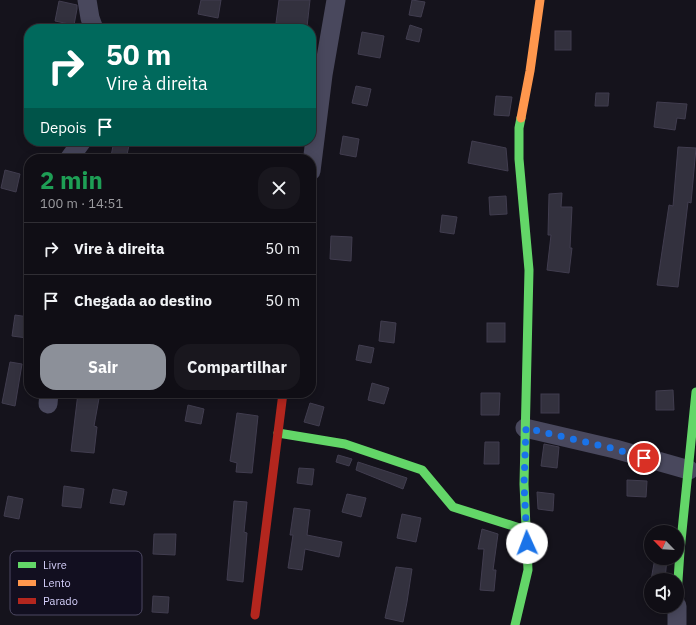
<!DOCTYPE html>
<html lang="pt">
<meta charset="utf-8">
<style>
:root{--surface:#100e15;--page:#19171e;--text:#f1f3f6;--muted:#9c9ca0;--line:#302e34;--accent:#8c9099}
body{margin:0;font-family:"IBM Plex Sans",sans-serif;background:var(--page);color:var(--text);height:100vh;display:flex;flex-direction:column;font-size:15px;white-space:nowrap}
*{box-sizing:border-box;margin:0}
p{font-size:13px;color:var(--muted)}
.icon{flex:none;width:22px;height:22px;fill:none;stroke:currentColor;stroke-width:2;stroke-linecap:round;stroke-linejoin:round}
.map{position:relative;flex:1;overflow:hidden}
.drawer{position:absolute;left:24px;top:154px;width:292px;height:244px;display:flex;flex-direction:column;background:var(--surface);border-radius:16px;box-shadow:0 2px 10px #0003,0 0 0 1px var(--line)}
.drawer>*{flex:none}
.top-card{position:absolute;left:24px;top:24px;width:292px;height:122px;border-radius:16px;box-shadow:0 2px 10px #0003,0 0 0 1px var(--line);background:#00695c;color:#fff;overflow:hidden}
.needle{width:26px;rotate:295deg}
.controls{position:absolute;left:644px;top:525px;display:grid;gap:8px}
.controls a{display:grid;place-items:center;width:40px;height:40px;border-radius:50%;background:var(--surface);box-shadow:0 2px 10px #0003,0 0 0 1px var(--line);font-size:20px}
.pin{position:absolute;display:grid;place-items:center;width:34px;height:34px;color:#fff;margin:-17px;border:2px solid #fff;border-radius:50%;box-shadow:0 1px 4px #0007}
.me{position:absolute;width:44px;margin:-22px;rotate:358deg;stroke-linejoin:round;filter:drop-shadow(0 0 3px #0008)}
.turn{display:flex;align-items:center;gap:14px;height:84px;padding:0 16px;font-size:18px}
.turn .icon{width:52px;height:52px;stroke-width:2.5}
.turn b{display:block;font-size:28px;line-height:34px}
.then{display:flex;align-items:center;height:38px;padding:0 16px;background:#0003;gap:8px;font-size:15px}
.round{display:grid;place-items:center;flex:none;width:42px;height:42px;border-radius:16px;background:var(--page)}
.overview{display:flex;align-items:center;justify-content:space-between;height:68px;padding:0 16px}
h1{font-size:24px;font-weight:800;line-height:30px;color:#1e9e55}
.primary-button{display:flex;gap:8px;margin-top:auto;padding:8px 16px}
.primary-button a{flex:1;height:46px;border-radius:16px;background:var(--accent);color:#fff;font-size:16px;font-weight:800;line-height:46px;text-align:center}
.primary-button a+a{background:var(--page);color:var(--text)}
ul{padding:0;list-style:none}
li{display:flex;align-items:center;gap:12px;height:52px;padding:0 16px;border-top:1px solid var(--line)}
li div{flex:1}
li b{display:block;font-size:15px}
li em{font-style:normal}
.map>svg:first-child{display:block}
.building{fill:#33313e;stroke:#413d4f}
.lines{fill:none;stroke-linecap:round;stroke-linejoin:round}
.street{stroke:#49485d;stroke-width:19}
.fast{stroke:#63d668;stroke-width:9}
.slow{stroke:#ff974d;stroke-width:9}
.jam{stroke:#b3261e;stroke-width:9}
.route{stroke:#1a73e8;stroke-width:7;stroke-dasharray:0 12.6}
.key{fill:#120f20;stroke:#4d4962;stroke-width:1}
.key-label{font-size:11px;fill:#d6d1fc}
</style>
<div class="map">
<svg width="696" height="625" viewBox="0 0 696 625">
<rect width="100%" height="100%" fill="#15131c"/>
<g class="building">
<path d="M201 0H221L218 18 198 14Z"/>
<path d="M279 0H310L307 27 276 23Z"/>
<path d="M412 0 425 2 421 17 409 15Z"/>
<path d="M59 1 77 5V9L74 25 55 21Z"/>
<path d="M410 25 422 29 419 42 406 39Z"/>
<rect x="555" y="31" width="16" height="19"/>
<path d="M362 32 384 36 380 58 358 54Z"/>
<path d="M356 86 371 89 367 106 352 103Z"/>
<path d="M596 93H609L608 106H595Z"/>
<path d="M496 96 512 97 509 116 494 115Z"/>
<path d="M657 102 687 104 685 119 677 118 675 130 654 127Z"/>
<path d="M343 136 359 139 356 157 340 154Z"/>
<path d="M114 141H130L126 159 111 156Z"/>
<path d="M472 141 506 148 508 171 468 163Z"/>
<path d="M678 147 696 148 691 203 688 202 678 287 657 285 669 205 673 206Z"/>
<path d="M5 170 20 174 16 192 1 188Z"/>
<path d="M562 193 561 207H572L570 248H572L569 273 547 270 551 235H548L549 194Z"/>
<path d="M506 196 507 214 490 215 489 197Z"/>
<path d="M442 215 457 217 454 234 440 232Z"/>
<path d="M331 236 352 237 351 261 330 259Z"/>
<path d="M15 315 29 317 27 338 12 336Z"/>
<path d="M381 321 396 323 394 343 379 341Z"/>
<rect x="487" y="323" width="18" height="19"/>
<path d="M359 345 374 348 371 363 356 360Z"/>
<path d="M10 362 22 364 15 406 2 403Z"/>
<path d="M372 383 389 388 384 404 368 400Z"/>
<path d="M673 390 674 410H656V391Z"/>
<path d="M78 393H100L94 426 97 427 94 453 71 451Z"/>
<path d="M481 393H500L499 415H481Z"/>
<rect x="541" y="394" width="18" height="19"/>
<path d="M310 403 324 407 319 426 304 422Z"/>
<path d="M188 405 204 409 201 424 185 421Z"/>
<path d="M237 413 258 416 252 473 236 472 237 463 230 461Z"/>
<path d="M485 442H499V464H484Z"/>
<path d="M544 444 559 447 557 468 541 466Z"/>
<path d="M338 455 352 459 349 466 336 462Z"/>
<path d="M358 462 407 478 403 489 356 470Z"/>
<path d="M299 468 314 469 312 485 297 483Z"/>
<path d="M627 480 647 481 646 497 627 496Z"/>
<path d="M64 486 84 489 81 508 62 506Z"/>
<path d="M113 489 127 492 124 505 110 503Z"/>
<path d="M537 492 554 494 553 511 538 509Z"/>
<path d="M347 494 366 498 361 517 342 512Z"/>
<path d="M8 496 23 499 19 519 4 516Z"/>
<path d="M234 501 247 502 244 532 247 533 243 582 227 580Z"/>
<path d="M294 508 310 510 307 535 342 542 339 557 305 549 302 570 288 568 293 535H290Z"/>
<path d="M402 514 421 518 416 542 397 538Z"/>
<path d="M482 529 498 534 493 570H496L494 591 480 590 484 549H478Z"/>
<path d="M154 534H176L175 555 153 554Z"/>
<path d="M655 558H667L665 580H651Z"/>
<path d="M396 567 412 569 407 602 403 622 385 618Z"/>
<path d="M153 596 169 597 168 613 152 612Z"/>
</g>
<g class="lines">
<g class="street">
<path d="M87 0 90 18 94 29"/>
<path d="M69 159 82 141"/>
<path d="M311 171 323 75 336 0"/>
<path d="M48 404 49 393"/>
<path d="M525 428 615 449 689 470"/>
<path d="M677 606V625"/>
</g>
<g class="fast">
<path d="M278 433 345 444 422 470 453 507 526 530"/>
<path d="M677 595 680 551 696 392"/>
<path d="M515 625 528 570 524 484 529 270 519 159V128L521 118"/>
</g>
<path class="slow" d="M521 118 530 71 540 0"/>
<path class="jam" d="M255 615 283 393"/>
</g>
<g class="lines">
<path class="route" d="M527 543 524 484 526 428 615 449 644 458"/>
</g>
<rect x="10" y="551" width="132" height="64" rx="6" class="key"/>
<rect x="18" y="562" width="18" height="6" fill="#63d668"/>
<rect x="18" y="580" width="18" height="6" fill="#ff974d"/>
<rect x="18" y="598" width="18" height="6" fill="#b3261e"/>
<g class="key-label">
<text x="43" y="569">Livre</text>
<text x="43" y="587">Lento</text>
<text x="43" y="605">Parado</text>
</g>
</svg>
<div class="controls">
<a><svg class="needle" viewBox="-14 -14 28 28"><path d="M0-13l5 13h-10z" fill="#e53935"/><path d="M0 13l5-13h-10z" fill="#9c9ca0"/></svg></a>
<a><svg class="icon" aria-label="sound" viewBox="0 0 24 24"><path d="M4 9h4l5-4v14l-5-4H4zM17 9q2 3 0 6"/></svg></a>
</div>
<div class="pin" style="left:644px;top:458px;background:#d93025"><svg class="icon" aria-label="arrive" viewBox="0 0 24 24"><path d="M6 21V4h12l-3 4 3 4H6"/></svg></div>
<svg class="me" style="left:527px;top:543px" viewBox="-20 -20 40 40"><circle r="19" fill="#fff"/><path d="M0-13L10 11 0 6-10 11z" fill="#1a73e8"/></svg>
<div class="top-card">
<div class="turn"><svg class="icon" aria-label="right" viewBox="0 0 24 24"><path d="M7 20v-9h11M14 6l5 5-5 5"/></svg><div><b>50 m</b>Vire à direita</div></div>
<div class="then">Depois<svg class="icon" aria-label="arrive" viewBox="0 0 24 24"><path d="M6 21V4h12l-3 4 3 4H6"/></svg></div>
</div>
<section class="drawer">
<div class="overview"><div><h1>2 min</h1><p>100 m · 14:51</p></div><a class="round"><svg class="icon" aria-label="close" viewBox="0 0 24 24"><path d="M6 6l12 12M18 6L6 18"/></svg></a></div>
<ul>
<li><svg class="icon" aria-label="right" viewBox="0 0 24 24"><path d="M7 20v-9h11M14 6l5 5-5 5"/></svg><div><b>Vire à direita</b></div><em>50 m</em></li>
<li><svg class="icon" aria-label="arrive" viewBox="0 0 24 24"><path d="M6 21V4h12l-3 4 3 4H6"/></svg><div><b>Chegada ao destino</b></div><em>50 m</em></li>
</ul>
<div class="primary-button"><a>Sair</a><a>Compartilhar</a></div>
</section>
</div>
